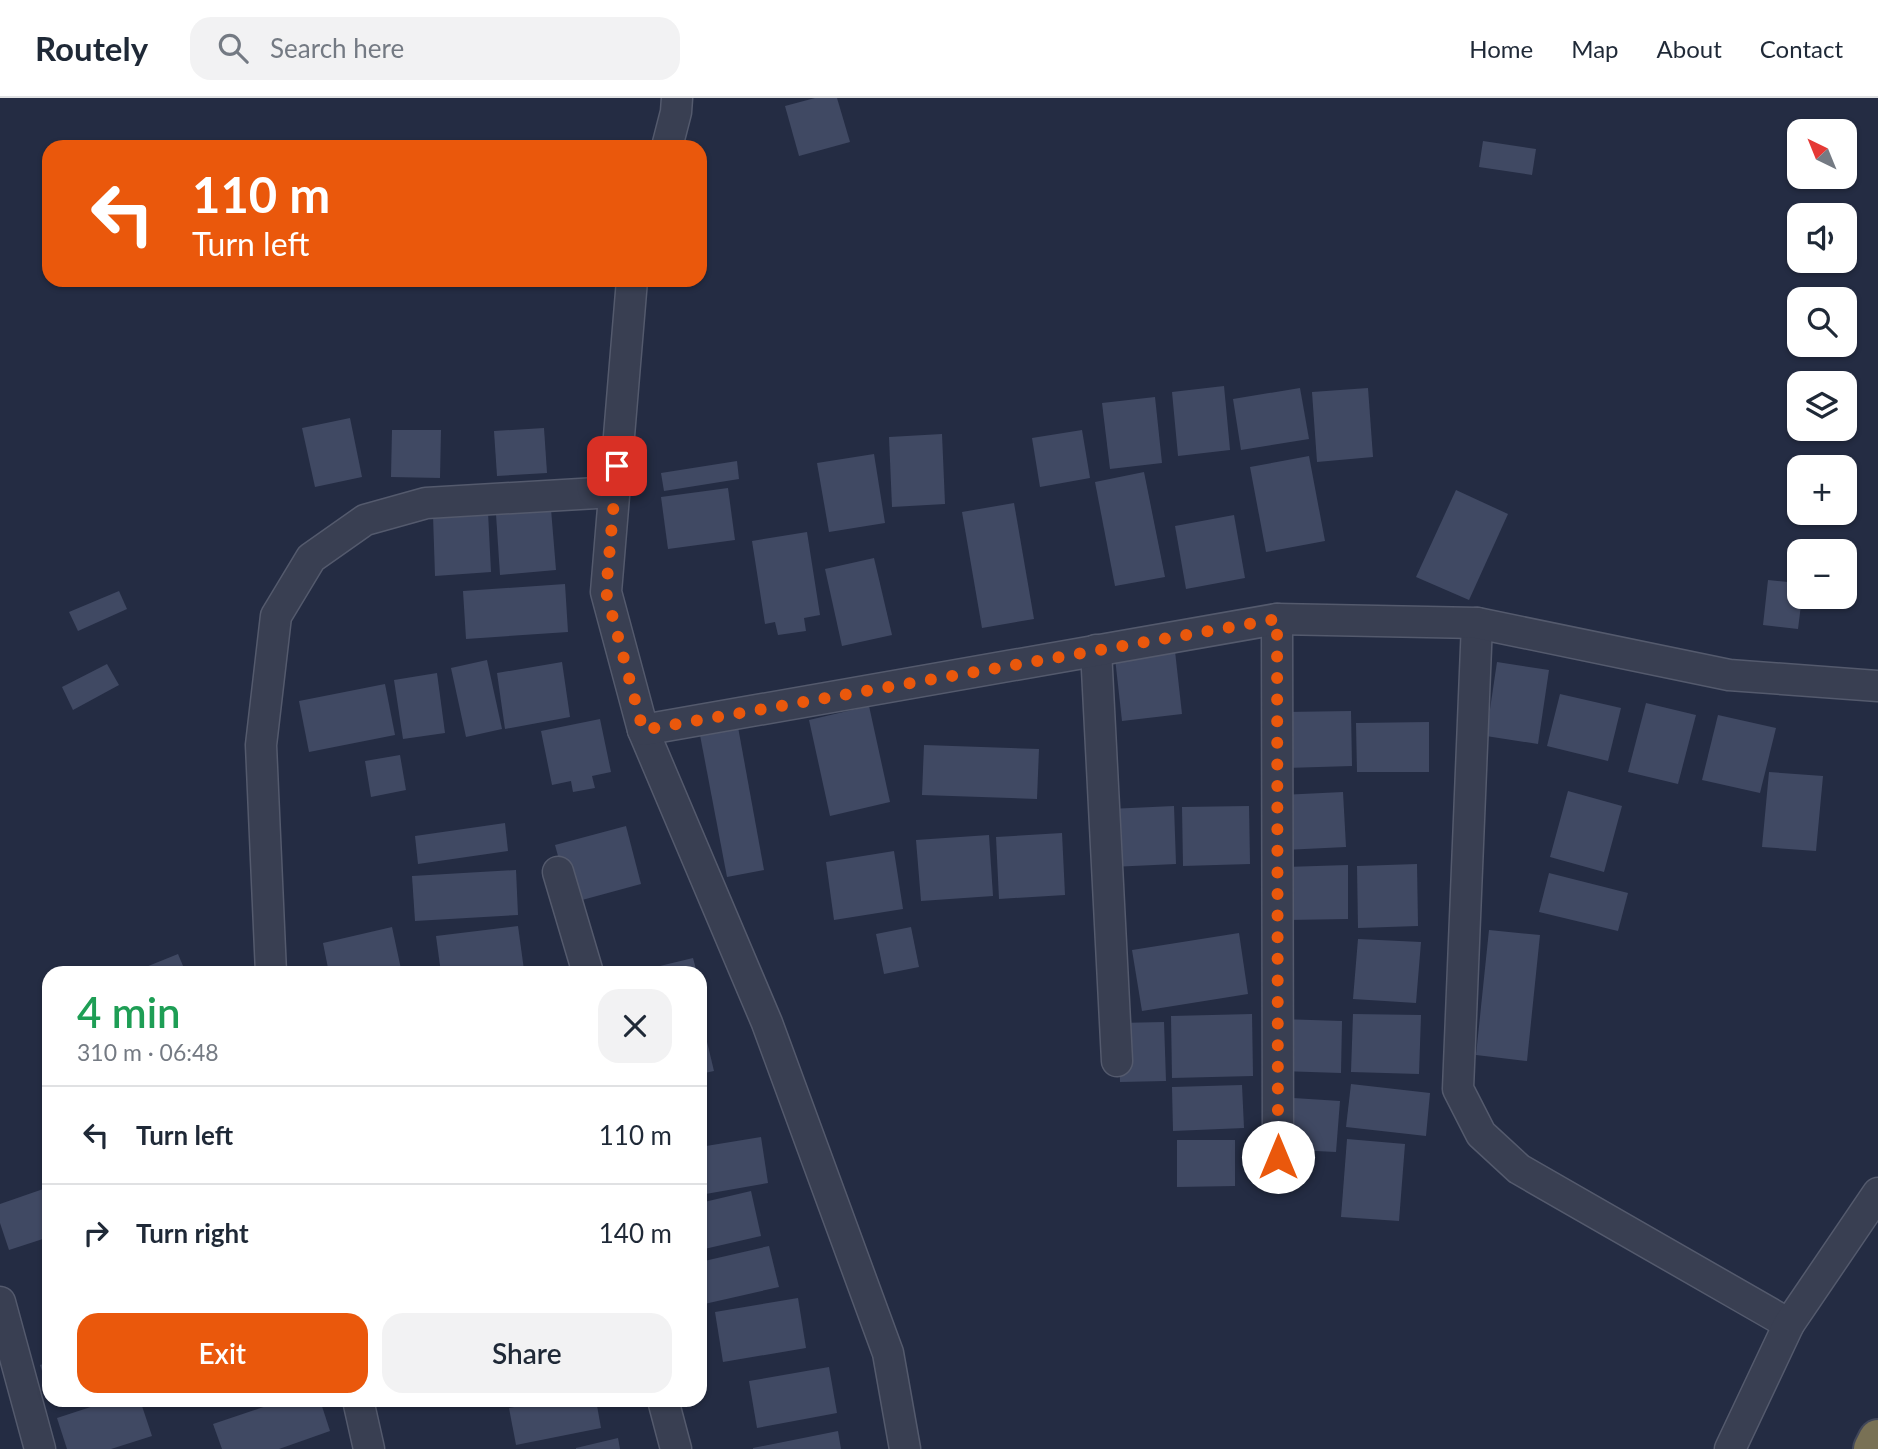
<!DOCTYPE html>
<meta charset="utf-8">
<style>
:root{--surface:#fff;--page:#f2f2f3;--text:#1f2937;--muted:#747a83;--line:#e0e1e3;--accent:#ea580c}
body{margin:0;font-family:Lato,sans-serif;background:var(--page);color:var(--text);height:100vh;display:flex;flex-direction:column;font-size:26px;white-space:nowrap}
*{box-sizing:border-box;margin:0}
p{font-size:23px;color:var(--muted)}
.icon{flex:none;width:38px;height:38px;fill:none;stroke:currentColor;stroke-width:2;stroke-linecap:round;stroke-linejoin:round}
.map{position:relative;flex:1;overflow:hidden}
.details{position:absolute;left:42px;top:868px;width:665px;height:441px;display:flex;flex-direction:column;background:var(--surface);border-radius:21px;box-shadow:0 2px 5px #0004}
.details>*{flex:none}
.hud{position:absolute;left:42px;top:42px;width:665px;height:147px;border-radius:21px;box-shadow:0 2px 5px #0004;background:#ea580c;color:#fff;overflow:hidden}
.needle{width:46px;rotate:317deg}
.controls{position:absolute;left:1787px;top:21px;display:grid;gap:14px}
.controls a{display:grid;place-items:center;width:70px;height:70px;border-radius:14px;background:var(--surface);box-shadow:0 2px 5px #0004;font-size:35px}
.pin{position:absolute;display:grid;place-items:center;width:60px;height:60px;color:#fff;margin:-30px;border-radius:14px;box-shadow:0 4px 10px #0006}
.me{position:absolute;width:77px;margin:-38px;rotate:0deg;stroke-linejoin:round;filter:drop-shadow(0 0 5px #0008)}
.turn{display:flex;align-items:center;gap:24px;height:147px;padding:0 35px;font-size:32px}
.turn .icon{width:91px;height:91px;stroke-width:2.5}
.turn b{display:block;font-size:49px;line-height:60px}
.round{display:grid;place-items:center;flex:none;width:74px;height:74px;border-radius:21px;background:var(--page)}
.summary{display:flex;align-items:center;justify-content:space-between;height:119px;padding:0 35px}
h1{font-size:42px;font-weight:600;line-height:52px;color:#1e9e55}
.cta{display:flex;gap:14px;margin-top:auto;padding:14px 35px}
.cta a{flex:1;height:80px;border-radius:21px;background:var(--accent);color:#fff;font-size:28px;font-weight:600;line-height:80px;text-align:center}
.cta a+a{background:var(--page);color:var(--text)}
ul{padding:0;list-style:none}
li{display:flex;align-items:center;gap:21px;height:98px;padding:0 35px;border-top:2px solid var(--line)}
li div{flex:1}
li b{display:block;font-size:26px}
li em{font-style:normal}
header{display:flex;align-items:center;gap:42px;box-sizing:border-box;height:98px;padding:0 35px;background:var(--surface);border-bottom:2px solid var(--line)}
header strong{font-size:33px}
nav{display:flex;gap:38px;margin-inline-start:auto;font-size:24px}
.search{width:490px;height:63px;background:var(--page);display:flex;align-items:center;gap:18px;box-sizing:border-box;padding:0 24px;border-radius:21px;color:var(--muted);font-size:26px}
.map>svg:first-child{display:block}
.building{fill:#404963}
.lines{fill:none;stroke-linecap:round;stroke-linejoin:round}
.minor-casing{stroke:#545a6d;stroke-width:33}
.motorway-casing{stroke:#41475a;stroke-width:42}
.minor{stroke:#393f52;stroke-width:30}
.motorway{stroke:#797155;stroke-width:38}
.route{stroke:#ea580c;stroke-width:12;stroke-dasharray:0 21.6}
</style>
<header>
<strong>Routely</strong>
<div class="search"><svg class="icon" aria-label="search" viewBox="0 0 24 24"><circle cx="10" cy="10" r="6"/><path d="M15 15l6 6"/></svg>Search here</div>
<nav><a>Home</a><a>Map</a><a>About</a><a>Contact</a></nav>
</header>
<div class="map">
<svg width="1878" height="1351" viewBox="0 0 1878 1351">
<rect width="100%" height="100%" fill="#242c43"/>
<g class="building">
<path d="M815 0H837L850 44 799 58 785 8Z"/>
<path d="M1483 43 1536 51 1532 77 1479 69Z"/>
<path d="M1224 288 1230 352 1178 358 1172 294Z"/>
<path d="M1300 290 1309 341 1241 352 1233 301Z"/>
<path d="M1368 290 1373 359 1317 364 1312 294Z"/>
<path d="M1155 299 1162 365 1110 371 1102 305Z"/>
<path d="M350 320 362 379 315 389 302 330Z"/>
<path d="M544 330 547 375 497 378 494 333Z"/>
<path d="M392 332H441L440 380 391 379Z"/>
<path d="M1082 332 1090 380 1040 389 1032 340Z"/>
<path d="M942 336 945 406 892 409 889 339Z"/>
<path d="M874 356 885 425 829 434 817 365Z"/>
<path d="M1309 358 1325 443 1266 454 1250 369Z"/>
<path d="M737 363 739 381 664 393 661 375Z"/>
<path d="M1144 374 1165 479 1115 488 1095 384Z"/>
<path d="M728 390 735 442 668 451 661 399Z"/>
<path d="M1456 392 1508 416 1469 502 1416 479Z"/>
<path d="M1014 405 1034 521 982 530 962 414Z"/>
<path d="M551 411 556 472 500 477 496 416Z"/>
<path d="M488 414 491 474 435 478 433 417Z"/>
<path d="M1234 417 1245 480 1186 491 1175 428Z"/>
<path d="M807 434 820 517 804 520 806 533 778 537 775 524 765 526 752 443Z"/>
<path d="M874 460 892 537 842 548 825 471Z"/>
<path d="M1768 482 1799 485V499H1802L1798 531 1763 527Z"/>
<path d="M565 486 568 534 466 541 463 493Z"/>
<path d="M119 493 127 511 78 533 69 514Z"/>
<path d="M1175 553 1182 616 1122 623 1115 560Z"/>
<path d="M487 562 502 631 466 639 451 570Z"/>
<path d="M562 564 570 619 505 631 497 575Z"/>
<path d="M1497 564 1549 572 1538 646 1486 638Z"/>
<path d="M107 566 119 587 73 612 62 589Z"/>
<path d="M437 575 445 635 403 641 394 582Z"/>
<path d="M385 586 395 637 309 654 299 603Z"/>
<path d="M1560 596 1621 610 1608 663 1547 648Z"/>
<path d="M1646 605 1696 617 1678 686 1628 674Z"/>
<path d="M869 608 890 704 830 718 809 622Z"/>
<path d="M1351 613 1352 668 1286 670 1285 614Z"/>
<path d="M1718 617 1776 630 1760 695 1702 682Z"/>
<path d="M600 621 611 674 592 678 595 690 573 694 571 683 552 687 541 633Z"/>
<path d="M1429 624V674H1357L1356 625Z"/>
<path d="M738 629 764 772 727 779 700 637Z"/>
<path d="M924 647 1039 651 1037 701 922 697Z"/>
<path d="M400 657 406 692 371 699 365 663Z"/>
<path d="M1769 674 1823 678 1816 753 1762 749Z"/>
<path d="M1568 693 1622 708 1604 774 1550 759Z"/>
<path d="M1343 694 1346 749 1284 752 1281 697Z"/>
<path d="M1174 708 1176 766 1111 769 1109 711Z"/>
<path d="M1249 708 1250 766 1183 768 1182 709Z"/>
<path d="M505 725 508 753 418 766 415 738Z"/>
<path d="M626 728 641 786 571 805 555 747Z"/>
<path d="M1062 735 1065 797 999 801 996 739Z"/>
<path d="M989 737 993 798 921 803 916 742Z"/>
<path d="M894 753 903 811 834 822 826 764Z"/>
<path d="M1417 766 1418 828 1358 830 1357 768Z"/>
<path d="M1348 767V821L1286 822 1285 769Z"/>
<path d="M516 772 518 817 415 823 412 778Z"/>
<path d="M1549 775 1628 795 1618 833 1539 814Z"/>
<path d="M518 828 524 872 503 875H441L436 838Z"/>
<path d="M392 829 401 871 385 875H329L323 845Z"/>
<path d="M911 829 919 869 884 876 876 836Z"/>
<path d="M1489 832 1540 837 1527 963 1476 957Z"/>
<path d="M1239 835 1248 896 1142 913 1132 852Z"/>
<path d="M1358 841 1421 844 1416 905 1353 901Z"/>
<path d="M178 856 186 875H131Z"/>
<path d="M693 860 697 875H635V874Z"/>
<path d="M1252 916 1253 978 1172 980 1171 918Z"/>
<path d="M1353 916 1421 917 1419 976 1351 974Z"/>
<path d="M1281 921 1342 923 1341 975 1280 973Z"/>
<path d="M700 923H702L714 973 700 976Z"/>
<path d="M1164 924 1166 983 1120 984 1118 925Z"/>
<path d="M1351 986 1430 995 1426 1038 1346 1029Z"/>
<path d="M1242 987 1244 1030 1173 1033 1172 989Z"/>
<path d="M1278 999 1340 1003 1336 1054 1275 1051Z"/>
<path d="M761 1039 768 1085 700 1097V1049Z"/>
<path d="M1347 1041 1405 1046 1399 1123 1341 1119Z"/>
<path d="M1177 1042H1235V1088L1177 1089Z"/>
<path d="M49 1089V1139L9 1152 0 1125V1106Z"/>
<path d="M751 1093 761 1138 700 1152V1105Z"/>
<path d="M769 1148 779 1189 700 1207V1164Z"/>
<path d="M798 1200 806 1250 723 1264 715 1214Z"/>
<path d="M49 1264V1294L40 1267Z"/>
<path d="M829 1269 837 1315 757 1330 749 1283Z"/>
<path d="M112 1302H140L152 1338 111 1351H67L57 1320Z"/>
<path d="M284 1302H320L330 1333 279 1351H222L213 1326Z"/>
<path d="M550 1302H596L601 1330 516 1347 509 1310Z"/>
<path d="M838 1333 841 1351H753V1350Z"/>
<path d="M618 1340 620 1351H576V1350Z"/>
</g>
<g class="lines">
<defs>
<g id="minor">
<path d="M667 49 676 14 677 0"/>
<path d="M632 182 606 494 643 632 767 925 888 1255 905 1351"/>
<path d="M1277 521 1278 1059"/>
<path d="M1477 525 1458 991 1481 1036 1519 1071 1789 1226"/>
<path d="M1096 552 1117 963"/>
<path d="M643 632 1277 521 1477 525 1729 577 1878 588"/>
<path d="M558 774 588 875"/>
<path d="M271 875 261 647 276 518 311 460 365 422 426 405 614 394"/>
<path d="M0 1204 40 1351"/>
<path d="M358 1302 369 1351"/>
<path d="M663 1302 676 1351"/>
<path d="M1730 1351 1789 1226 1878 1095"/>
</g>
<path id="motorway" d="M1873 1351 1878 1341"/>
</defs>
<use href="#minor" class="minor-casing"/>
<use href="#motorway" class="motorway-casing"/>
<use href="#minor" class="minor"/>
<use href="#motorway" class="motorway"/>
</g>
<g class="lines">
<path class="route" d="M617 368 606 494 643 632 1277 521 1278 1059"/>
</g>
</svg>
<div class="controls">
<a><svg class="needle" viewBox="-14 -14 28 28"><path d="M0-13l5 13h-10z" fill="#e53935"/><path d="M0 13l5-13h-10z" fill="#747a83"/></svg></a>
<a><svg class="icon" aria-label="sound" viewBox="0 0 24 24"><path d="M4 9h4l5-4v14l-5-4H4zM17 9q2 3 0 6"/></svg></a>
<a><svg class="icon" aria-label="search" viewBox="0 0 24 24"><circle cx="10" cy="10" r="6"/><path d="M15 15l6 6"/></svg></a>
<a><svg class="icon" aria-label="layers" viewBox="0 0 24 24"><path d="M12 4l9 5-9 5-9-5zM3 14l9 5 9-5"/></svg></a>
<a>+</a>
<a>−</a>
</div>
<div class="pin" style="left:617px;top:368px;background:#d93025"><svg class="icon" aria-label="arrive" viewBox="0 0 24 24"><path d="M6 21V4h12l-3 4 3 4H6"/></svg></div>
<svg class="me" style="left:1278px;top:1059px" viewBox="-20 -20 40 40"><circle r="19" fill="#fff"/><path d="M0-13L10 11 0 6-10 11z" fill="#ea580c"/></svg>
<div class="hud">
<div class="turn"><svg class="icon" aria-label="left" viewBox="0 0 24 24"><path d="M17 20v-9H6M10 6l-5 5 5 5"/></svg><div><b>110 m</b>Turn left</div></div>
</div>
<section class="details">
<div class="summary"><div><h1>4 min</h1><p>310 m · 06:48</p></div><a class="round"><svg class="icon" aria-label="close" viewBox="0 0 24 24"><path d="M6 6l12 12M18 6L6 18"/></svg></a></div>
<ul>
<li><svg class="icon" aria-label="left" viewBox="0 0 24 24"><path d="M17 20v-9H6M10 6l-5 5 5 5"/></svg><div><b>Turn left</b></div><em>110 m</em></li>
<li><svg class="icon" aria-label="right" viewBox="0 0 24 24"><path d="M7 20v-9h11M14 6l5 5-5 5"/></svg><div><b>Turn right</b></div><em>140 m</em></li>
</ul>
<div class="cta"><a>Exit</a><a>Share</a></div>
</section>
</div>
